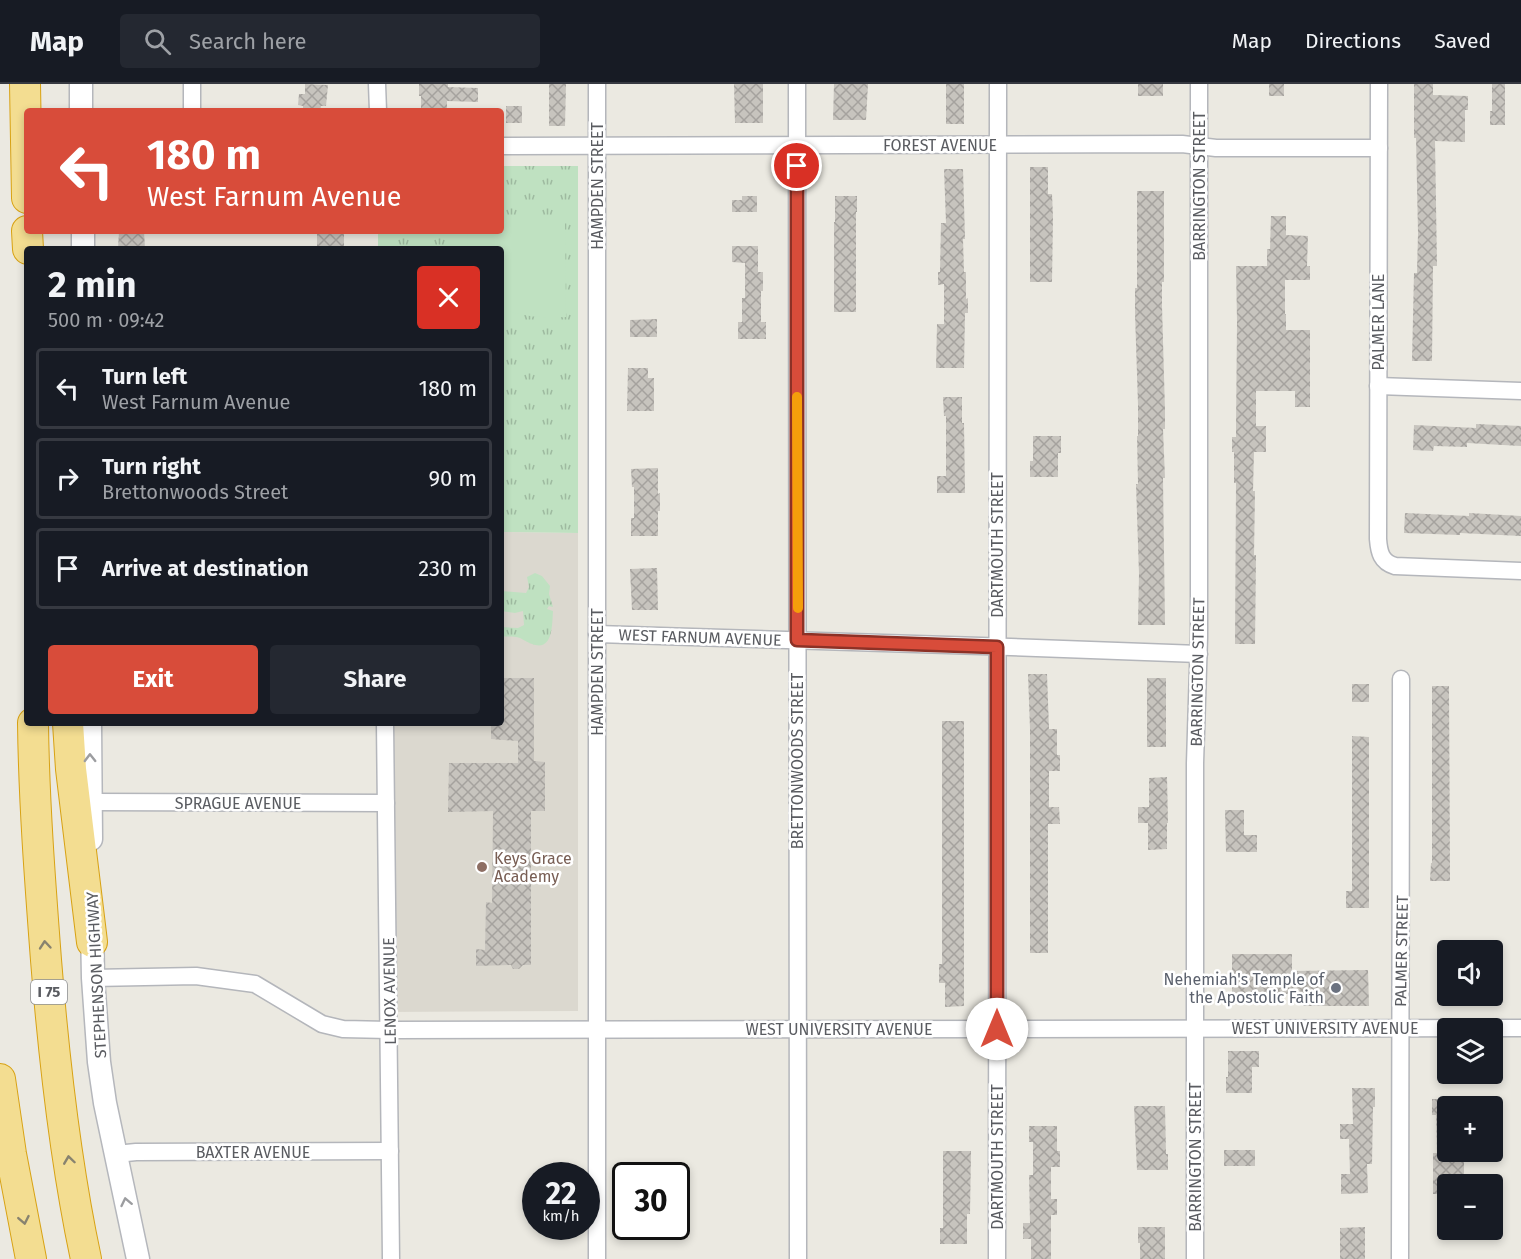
<!DOCTYPE html>
<meta charset="utf-8">
<style>
:root{--surface:#171b24;--page:#242831;--text:#f1f3f6;--muted:#9ea1a6;--line:#363941;--accent:#d84c3a}
body{margin:0;font-family:"Fira Sans",sans-serif;background:var(--page);color:var(--text);height:100vh;display:flex;flex-direction:column;font-size:22px;white-space:nowrap}
*{box-sizing:border-box;margin:0}
p{font-size:20px;color:var(--muted)}
.icon{flex:none;width:33px;height:33px;fill:none;stroke:currentColor;stroke-width:2;stroke-linecap:round;stroke-linejoin:round}
.map{position:relative;flex:1;overflow:hidden}
.side{position:absolute;left:24px;top:162px;width:480px;height:480px;display:flex;flex-direction:column;background:var(--surface);border-radius:6px;box-shadow:0 3px 9px #0003}
.side>*{flex:none}
.banner{position:absolute;left:24px;top:24px;width:480px;height:126px;border-radius:6px;box-shadow:0 3px 9px #0003;background:#d84c3a;color:#fff;overflow:hidden}
.controls{position:absolute;left:1437px;top:856px;display:grid;gap:12px}
.controls a{display:grid;place-items:center;width:66px;height:66px;border-radius:6px;background:var(--surface);box-shadow:0 3px 9px #0003;font-size:30px}
.speed{position:absolute;left:522px;top:1078px;display:flex;gap:12px;font-size:30px;font-weight:700;text-align:center}
.speed>*{display:grid;place-content:center;width:78px;height:78px;border-radius:50%;background:var(--surface);box-shadow:0 3px 9px #0003;line-height:1}
.speed small{font-size:15px;font-weight:400}
.speed .limit{border:3px solid #111;border-radius:9px;background:#fff;color:#111}
.pin{position:absolute;display:grid;place-items:center;width:51px;height:51px;color:#fff;margin:-26px;border:3px solid #fff;border-radius:50%;box-shadow:0 2px 6px #0007}
.me{position:absolute;width:66px;margin:-33px;rotate:0deg;stroke-linejoin:round;filter:drop-shadow(0 0 4px #0008)}
.turn{display:flex;align-items:center;gap:21px;height:126px;padding:0 24px;font-size:27px}
.turn .icon{width:78px;height:78px;stroke-width:2.5}
.turn b{display:block;font-size:42px;line-height:51px}
.round{display:grid;place-items:center;flex:none;width:63px;height:63px;border-radius:6px;background:var(--page)}
.summary{display:flex;align-items:center;justify-content:space-between;height:102px;padding:0 24px}
h1{font-size:36px;font-weight:700;line-height:45px}
.button{display:flex;gap:12px;margin-top:auto;padding:12px 24px}
.button a{flex:1;height:69px;border-radius:6px;background:var(--accent);color:#fff;font-size:24px;font-weight:700;line-height:69px;text-align:center}
.button a+a{background:var(--page);color:var(--text)}
ul{padding:0;list-style:none}
li{display:flex;align-items:center;gap:18px;height:81px;margin:0 12px 9px;padding:0 12px;border:3px solid var(--line);border-radius:6px}
li div{flex:1}
li b{display:block;font-size:22px}
li em{font-style:normal}
header{display:flex;align-items:center;gap:36px;box-sizing:border-box;height:84px;padding:0 30px;background:var(--surface);border-bottom:2px solid var(--line)}
header strong{font-size:28px}
nav{display:flex;gap:33px;margin-inline-start:auto;font-size:21px}
.search{width:420px;height:54px;background:var(--page);display:flex;align-items:center;gap:15px;box-sizing:border-box;padding:0 21px;border-radius:6px;color:var(--muted);font-size:22px}
.map>svg:first-child{display:block}
.education{fill:#dbd8cf}
.park{fill:url(#park-tufts)}
.pitch{fill:#bfe1c1}
.building{fill:url(#building-cross-hatch)}
.lines{fill:none;stroke-linecap:round;stroke-linejoin:round}
.minor-casing{stroke:#b4b6bb;stroke-width:19}
.secondary-casing{stroke:#b5b7bc;stroke-width:25}
.motorway-casing{stroke:#d8a214;stroke-width:32}
.minor{stroke:#fff;stroke-width:16}
.secondary{stroke:#fff;stroke-width:22}
.motorway{stroke:#f3dd91;stroke-width:30}
.oneway{stroke:#9c9da0}
.oneway2{stroke:#88836f}
.route-casing{stroke:#8c3126;stroke-width:15}
.route{stroke:#d84c3a;stroke-width:10}
.slow{stroke:#f59e0b;stroke-width:10}
.education-dot{fill:#8d6e63;stroke:#fff;stroke-width:2}
.worship-dot{fill:#6b7280;stroke:#fff;stroke-width:2}
.labels{text-anchor:middle;stroke-width:5;stroke-linejoin:round;paint-order:stroke}
.shield{fill:#fff;stroke:#8c8d90;stroke-width:1.5}
.shield-label{font-size:15px;font-weight:bold;fill:#5a5c61}
.street-label{font-size:16px;fill:#5a5c61;stroke:#fff}
.education-label{font-size:16px;fill:#785e54;stroke:#fff;text-anchor:start}
.worship-label{font-size:16px;fill:#5b616d;stroke:#fff;text-anchor:end}
</style>
<header>
<strong>Map</strong>
<div class="search"><svg class="icon" aria-label="search" viewBox="0 0 24 24"><circle cx="10" cy="10" r="6"/><path d="M15 15l6 6"/></svg>Search here</div>
<nav><a>Map</a><a>Directions</a><a>Saved</a></nav>
</header>
<div class="map">
<svg width="1521" height="1175" viewBox="0 0 1521 1175">
<defs>
<pattern id="park-tufts" width="24" height="20" patternUnits="userSpaceOnUse" patternTransform="scale(1.5)"><rect width="24" height="20" fill="#bfe1c1"/><path d="M3 7l-1-3M5 7V3M7 7l1-3M15 17l-1-3M17 17v-4M19 17l1-3" fill="none" stroke="#9ebaa0"/></pattern>
<pattern id="building-cross-hatch" width="8" height="8" patternUnits="userSpaceOnUse" patternTransform="scale(1.5)"><rect width="8" height="8" fill="#c7c4be"/><path d="M0 0l8 8M0 8l8-8" fill="none" stroke="#a5a29e"/></pattern>
</defs>
<rect width="100%" height="100%" fill="#ebe9e1"/>
<path class="education" d="M501 448 578 449V927L388 928 385 639H501Z"/>
<g class="park">
<path d="M501 82H578V449L501 448V165H378V147H501Z"/>
<path d="M535 489 542 492 550 502 549 510 553 523 549 522 547 525 553 527C552 541 553 568 532 560 529 559 524 556 520 554 515 552 506 553 501 552V543L518 544 524 541 523 527 515 529 501 527V507L526 509 529 503 527 493Z"/>
</g>
<path class="pitch" d="M501 135H565L566 233C542 234 523 233 501 224V165H468L467 147H501Z"/>
<g class="building">
<path d="M305 0 328 1 326 22H321L320 27H303V22L298 21 299 10H305Z"/>
<path d="M419 0H448V3L478 4V18L447 17V27H421V12H419Z"/>
<path d="M549 0H566L565 42H549Z"/>
<path d="M734 0H763V39H735Z"/>
<path d="M834 0H868L866 36H833Z"/>
<rect x="946" y="0" width="18" height="40"/>
<rect x="1138" y="0" width="25" height="12"/>
<rect x="1269" y="0" width="15" height="12"/>
<path d="M1414 0H1433V11L1468 12V26H1465V58L1435 57 1437 182H1433L1432 277H1412L1414 189H1417L1418 149 1416 54H1414Z"/>
<path d="M1492 0H1505V41H1490V27H1492Z"/>
<rect x="506" y="22" width="16" height="17"/>
<path d="M1030 83H1048V110H1052L1053 133 1052 198H1030Z"/>
<path d="M944 85H963L965 155H963L964 188H966V215L968 214V229H965L964 284H936L937 240H944V200L938 201V188H940L941 139H946Z"/>
<path d="M1137 107H1164V198H1162V222L1165 327V345H1163L1165 394H1163L1165 541H1138L1139 490 1136 400H1138L1137 352H1138V321L1135 229V204H1137Z"/>
<path d="M742 112H757V128H732V116H742Z"/>
<path d="M835 112H857V128H856V228H834V138H835Z"/>
<path d="M1271 132H1286V151L1308 152 1307 182H1310V196H1285V230H1286V246H1310V323H1295V307H1256V342H1266V368H1254L1253 407H1255L1254 471H1256L1255 560H1235L1236 399H1234V368H1232V353H1236V342L1237 238 1236 182H1267V165H1270Z"/>
<path d="M119 147H144L145 165H118Z"/>
<rect x="317" y="147" width="27" height="18"/>
<path d="M732 162H758V188H763V207H761V238H766V255H738V238H742V214H745V179L732 178Z"/>
<path d="M657 235V253H630V236Z"/>
<path d="M628 284H648V294H654V327H627Z"/>
<path d="M943 313H962V339H964L965 409H937V392H946V332H944Z"/>
<path d="M1476 340 1521 342V362L1467 359V363L1434 362 1433 367 1413 366 1414 341 1476 344Z"/>
<path d="M1033 352H1061V369H1058V393H1030V377H1033Z"/>
<path d="M658 384V410L660 409V427H658V452H631V434H634V403H632L631 385Z"/>
<path d="M1405 429 1469 432V429L1521 432V452L1460 449V451L1404 449Z"/>
<path d="M657 484 658 526H632L630 485Z"/>
<path d="M1028 590H1047L1049 645H1057V671H1060V687H1049V723H1059L1060 740H1048V869H1030V645Z"/>
<path d="M501 594H534V677L545 678V727H531V881H523L519 885H513L511 881 476 882V865L485 866 486 818 492 819 493 727 448 728 449 679H518V657L491 655V639H501Z"/>
<rect x="1147" y="594" width="19" height="69"/>
<rect x="1352" y="600" width="17" height="18"/>
<path d="M1432 602H1449L1450 797H1430L1431 779H1432Z"/>
<path d="M942 637H964V922L945 923V899H939V880H942Z"/>
<path d="M1352 652 1369 653V824H1346V807H1352Z"/>
<path d="M1167 693 1168 739H1167V765L1148 766V739H1138V723H1149V694Z"/>
<path d="M1225 726H1244V751H1257V768H1226Z"/>
<path d="M1232 870H1292V887L1368 886 1369 922H1303V910H1232Z"/>
<path d="M1228 967H1259V983H1252V1009H1226V993H1228Z"/>
<path d="M1352 1004H1375V1023H1373L1372 1080H1367L1368 1109 1341 1110V1090H1350L1349 1055H1340V1040H1353Z"/>
<path d="M1432 1015H1448V1069H1464V1101H1448V1110H1433V1069H1437L1436 1031H1432Z"/>
<path d="M1134 1022H1165L1166 1070H1168V1086H1137Z"/>
<path d="M1029 1042H1057V1067H1060V1083H1051V1115H1057V1131H1051V1175H1031V1155H1023V1139H1030L1029 1091H1033V1058H1029Z"/>
<rect x="1224" y="1066" width="31" height="16"/>
<path d="M943 1067H971L970 1130H967V1160H940V1144H943Z"/>
<path d="M1138 1143H1165V1175H1140V1159H1138Z"/>
<path d="M1365 1143V1175H1340V1144Z"/>
</g>
<g class="lines">
<defs>
<g id="minor">
<path d="M192 0V27"/>
<path d="M377 0 378 27"/>
<path d="M797 0 798 1175"/>
<path d="M1379 0 1378 455C1379 468 1381 478 1395 482L1521 487"/>
<path d="M501 62 1182 60 1216 64H1379"/>
<path d="M1378 302 1521 307"/>
<path d="M597 550 981 562 1199 570"/>
<path d="M385 639 391 1175"/>
<path d="M91 718 386 719"/>
<path d="M93 894 196 892 255 900 322 940 343 945 389 946 1521 944"/>
<path d="M116 1070 136 1068 390 1067"/>
<path d="M597 1175V0"/>
<path d="M997 1175 998 0"/>
<path d="M1195 1175V679L1199 553V0"/>
<path d="M1400 1175C1400 981 1402 788 1401 595"/>
</g>
<g id="secondary">
<path d="M81 0V27"/>
<path d="M83 147V165"/>
<path d="M90 639 91 755"/>
<path d="M92 842 93 894 99 978 105 1019 138 1175"/>
</g>
<g id="motorway">
<path d="M25 0 27 114"/>
<path d="M27 147 28 165"/>
<path d="M33 639C34 718 40 797 46 876 54 976 65 1077 86 1175"/>
<path d="M68 639 71 685 92 858"/>
<path d="M0 995 11 1070 31 1175"/>
</g>
</defs>
<use href="#minor" class="minor-casing"/>
<use href="#secondary" class="secondary-casing"/>
<use href="#motorway" class="motorway-casing"/>
<use href="#minor" class="minor"/>
<use href="#secondary" class="secondary"/>
<use href="#motorway" class="motorway"/>
</g>
<defs><path id="oneway-chevron" d="M-2-3.5L2.5 0L-2 3.5" fill="none" stroke-width="1.6" stroke-linecap="round" stroke-linejoin="round" transform="scale(1.5)"/></defs>
<g class="oneway">
<use href="#oneway-chevron" transform="translate(90 674) rotate(-91)"/>
<use href="#oneway-chevron" transform="translate(126 1118) rotate(-102)"/>
</g>
<g class="oneway2">
<use href="#oneway-chevron" transform="translate(45 861) rotate(-95)"/>
<use href="#oneway-chevron" transform="translate(69 1076) rotate(-98)"/>
<use href="#oneway-chevron" transform="translate(24 1136) rotate(79)"/>
</g>
<g class="lines">
<defs>
<path id="route" d="M797 82V556L997 563V945"/>
</defs>
<use href="#route" class="route-casing"/>
<use href="#route" class="route"/>
<path class="slow" d="M797 313 798 524"/>
</g>
<circle class="education-dot" cx="482" cy="783" r="6"/>
<circle class="worship-dot" cx="1336" cy="904" r="6"/>
<g class="labels">
<rect class="shield" x="31" y="896" width="36" height="24" rx="4.5"/>
<g class="shield-label">
<text x="49" y="913">I 75</text>
</g>
<g class="street-label">
<text x="940" y="67">FOREST AVENUE</text>
<text transform="translate(597 102) rotate(-90)" y="6">HAMPDEN STREET</text>
<text transform="translate(1199 102) rotate(-90)" y="6">BARRINGTON STREET</text>
<text transform="translate(1378 238) rotate(-90)" y="6">PALMER LANE</text>
<text transform="translate(997 461) rotate(-90)" y="6">DARTMOUTH STREET</text>
<text transform="translate(700 553) rotate(2)" y="6">WEST FARNUM AVENUE</text>
<text transform="translate(597 588) rotate(-90)" y="6">HAMPDEN STREET</text>
<text transform="translate(1197 588) rotate(-89)" y="6">BARRINGTON STREET</text>
<text transform="translate(797 677) rotate(-90)" y="6">BRETTONWOODS STREET</text>
<text x="238" y="725">SPRAGUE AVENUE</text>
<text transform="translate(1401 867) rotate(-89)" y="6">PALMER STREET</text>
<text transform="translate(96 891) rotate(-93)" y="6">STEPHENSON HIGHWAY</text>
<text transform="translate(389 907) rotate(-91)" y="6">LENOX AVENUE</text>
<text x="1325" y="950">WEST UNIVERSITY AVENUE</text>
<text x="839" y="951">WEST UNIVERSITY AVENUE</text>
<text x="253" y="1074">BAXTER AVENUE</text>
<text transform="translate(997 1073) rotate(-90)" y="6">DARTMOUTH STREET</text>
<text transform="translate(1195 1073) rotate(-90)" y="6">BARRINGTON STREET</text>
</g>
<g class="education-label">
<text x="494" y="780">Keys Grace<tspan x="494" dy="18">Academy</tspan></text>
</g>
<g class="worship-label">
<text x="1324" y="901">Nehemiah's Temple of<tspan x="1324" dy="18">the Apostolic Faith</tspan></text>
</g>
</g>
</svg>
<div class="controls">
<a><svg class="icon" aria-label="sound" viewBox="0 0 24 24"><path d="M4 9h4l5-4v14l-5-4H4zM17 9q2 3 0 6"/></svg></a>
<a><svg class="icon" aria-label="layers" viewBox="0 0 24 24"><path d="M12 4l9 5-9 5-9-5zM3 14l9 5 9-5"/></svg></a>
<a>+</a>
<a>−</a>
</div>
<div class="speed"><div>22<small>km/h</small></div><div class="limit">30</div></div>
<div class="pin" style="left:797px;top:82px;background:#d93025"><svg class="icon" aria-label="arrive" viewBox="0 0 24 24"><path d="M6 21V4h12l-3 4 3 4H6"/></svg></div>
<svg class="me" style="left:997px;top:945px" viewBox="-20 -20 40 40"><circle r="19" fill="#fff"/><path d="M0-13L10 11 0 6-10 11z" fill="#d84c3a"/></svg>
<div class="banner">
<div class="turn"><svg class="icon" aria-label="left" viewBox="0 0 24 24"><path d="M17 20v-9H6M10 6l-5 5 5 5"/></svg><div><b>180 m</b>West Farnum Avenue</div></div>
</div>
<section class="side">
<div class="summary"><div><h1>2 min</h1><p>500 m · 09:42</p></div><a class="round" style="background:#d93025;color:#fff"><svg class="icon" aria-label="close" viewBox="0 0 24 24"><path d="M6 6l12 12M18 6L6 18"/></svg></a></div>
<ul>
<li><svg class="icon" aria-label="left" viewBox="0 0 24 24"><path d="M17 20v-9H6M10 6l-5 5 5 5"/></svg><div><b>Turn left</b><p>West Farnum Avenue</p></div><em>180 m</em></li>
<li><svg class="icon" aria-label="right" viewBox="0 0 24 24"><path d="M7 20v-9h11M14 6l5 5-5 5"/></svg><div><b>Turn right</b><p>Brettonwoods Street</p></div><em>90 m</em></li>
<li><svg class="icon" aria-label="arrive" viewBox="0 0 24 24"><path d="M6 21V4h12l-3 4 3 4H6"/></svg><div><b>Arrive at destination</b></div><em>230 m</em></li>
</ul>
<div class="button"><a>Exit</a><a>Share</a></div>
</section>
</div>
